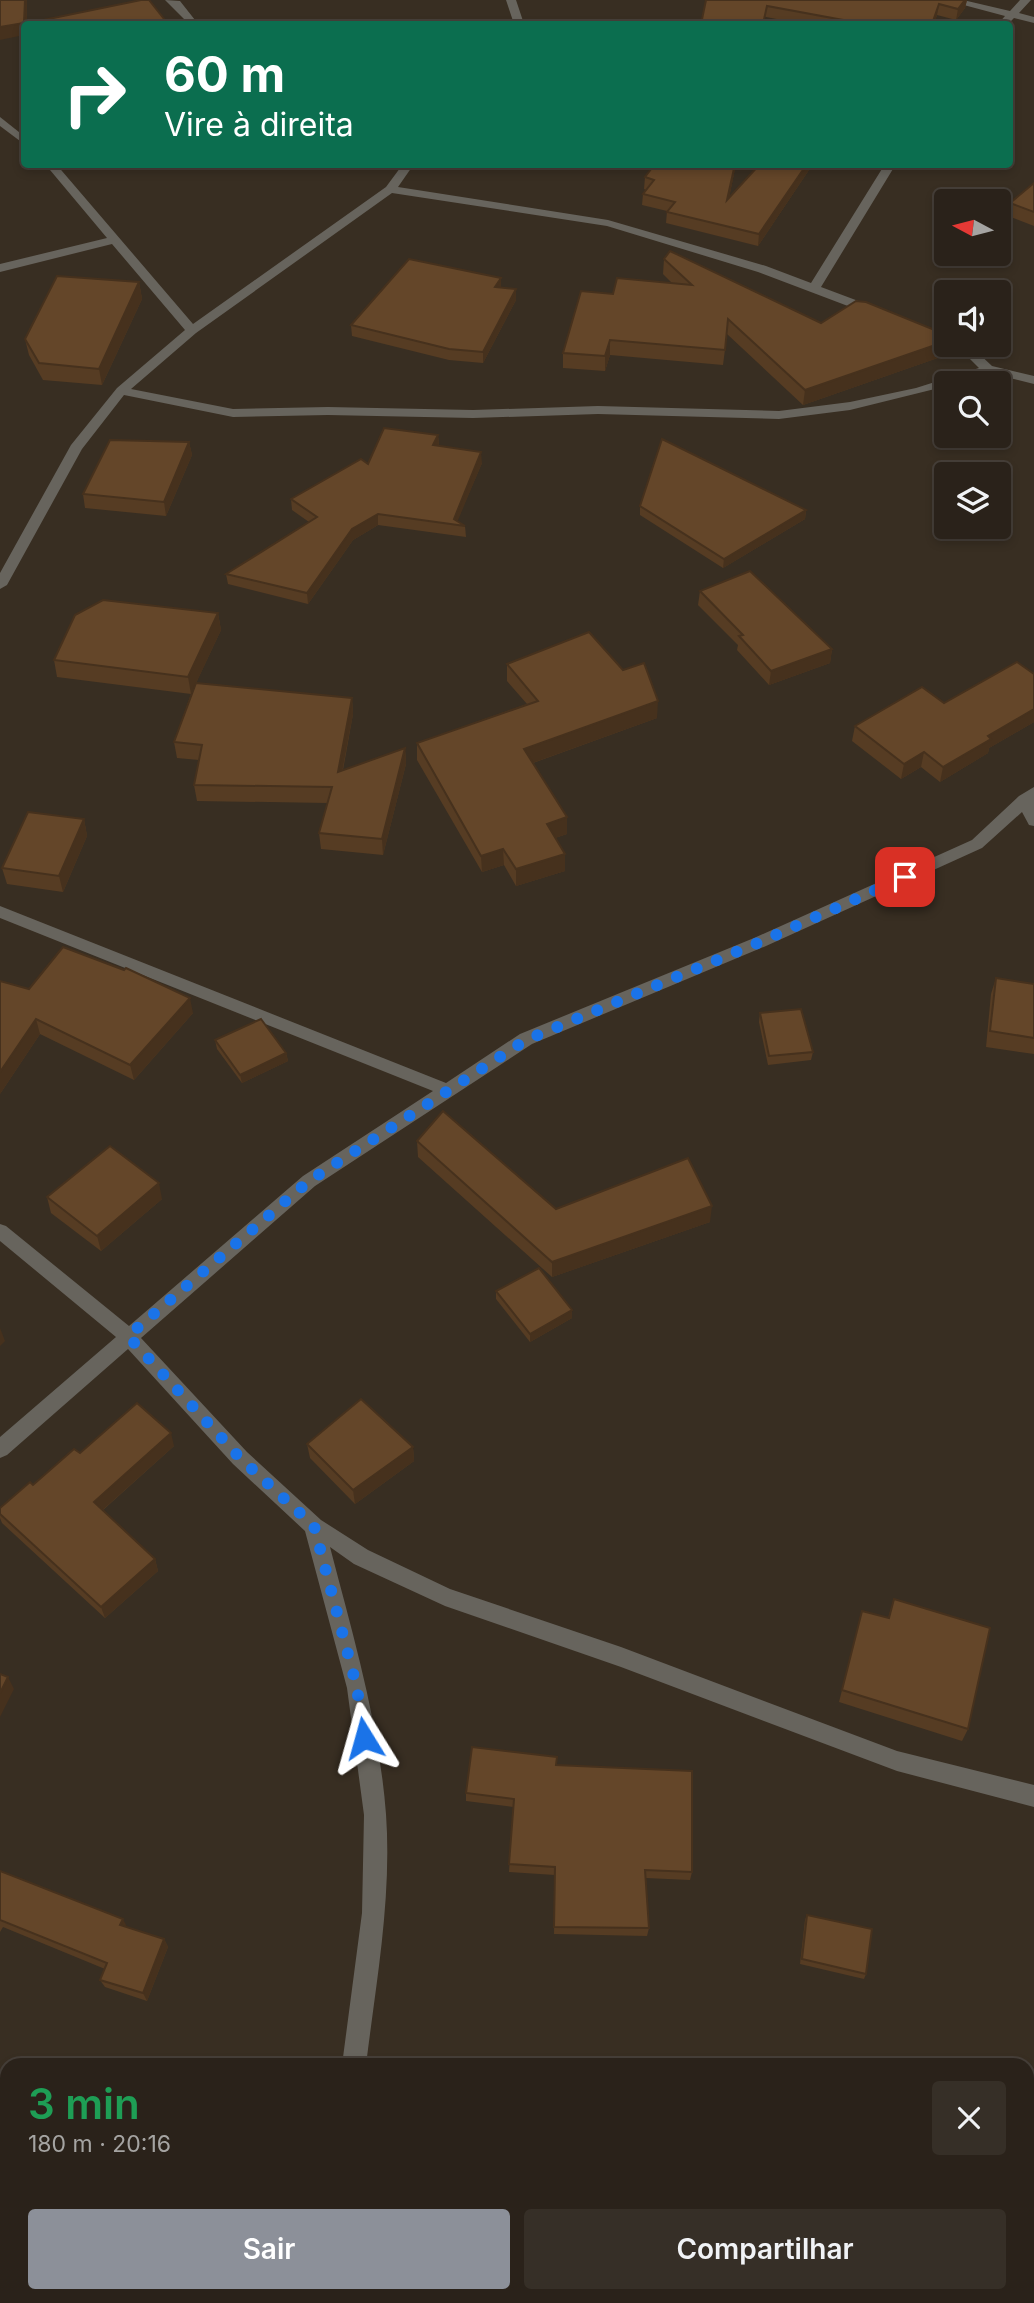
<!DOCTYPE html>
<html lang="pt">
<meta charset="utf-8">
<style>
:root{--surface:#2a221a;--page:#362f27;--text:#f1f3f6;--muted:#a5a4a2;--line:#463f39;--accent:#8c9099}
body{margin:0;font-family:Inter,sans-serif;background:var(--page);color:var(--text);height:100vh;display:flex;flex-direction:column;font-size:26px;white-space:nowrap}
*{box-sizing:border-box;margin:0}
p{font-size:23px;color:var(--muted)}
.icon{flex:none;width:38px;height:38px;fill:none;stroke:currentColor;stroke-width:2;stroke-linecap:round;stroke-linejoin:round}
.map{position:relative;flex:1;overflow:hidden}
.panel{position:absolute;left:0px;top:2058px;width:1034px;height:245px;display:flex;flex-direction:column;background:var(--surface);border-radius:21px 21px 0 0;box-shadow:0 4px 10px #0003,0 0 0 2px var(--line)}
.panel>*{flex:none}
.top-card{position:absolute;left:21px;top:21px;width:992px;height:147px;border-radius:7px;box-shadow:0 4px 10px #0003,0 0 0 2px var(--line);background:#0b6e4f;color:#fff;overflow:hidden}
.needle{width:46px;rotate:277deg}
.fabs{position:absolute;left:934px;top:189px;display:grid;gap:14px}
.fabs a{display:grid;place-items:center;width:77px;height:77px;border-radius:7px;background:var(--surface);box-shadow:0 4px 10px #0003,0 0 0 2px var(--line);font-size:35px}
.pin{position:absolute;display:grid;place-items:center;width:60px;height:60px;color:#fff;margin:-30px;border-radius:14px;box-shadow:0 4px 10px #0006}
.me{position:absolute;width:77px;margin:-38px;rotate:352deg;stroke-linejoin:round;filter:drop-shadow(0 0 5px #0008)}
.turn{display:flex;align-items:center;gap:24px;height:147px;padding:0 28px;font-size:32px}
.turn .icon{width:91px;height:91px;stroke-width:2.5}
.turn b{display:block;font-size:49px;line-height:60px}
.round{display:grid;place-items:center;flex:none;width:74px;height:74px;border-radius:7px;background:var(--page)}
.head{display:flex;align-items:center;justify-content:space-between;height:119px;padding:0 28px}
h1{font-size:42px;font-weight:600;line-height:52px;color:#1e9e55}
.action{display:flex;gap:14px;margin-top:auto;padding:14px 28px}
.action a{flex:1;height:80px;border-radius:7px;background:var(--accent);color:#fff;font-size:28px;font-weight:600;line-height:80px;text-align:center}
.action a+a{background:var(--page);color:var(--text)}
.map>svg:first-child{display:block}
.lines{fill:none;stroke-linecap:round;stroke-linejoin:round}
.minor{fill:#67645d;fill-rule:evenodd}
.wall{fill:#563c23}
.shaded-wall{fill:#46311d}
.building{fill:#644629;stroke:#46311d;stroke-width:2}
.route{stroke:#1a73e8;stroke-width:12;stroke-dasharray:0 21.6}
</style>
<div class="map">
<svg width="1034" height="2303" viewBox="0 0 1034 2303">
<rect width="100%" height="100%" fill="#382e22"/>
<g class="lines">
<g class="minor">
<path d="M165 0 180 1 195 20 192 24H182L185 20Z"/>
<path d="M506 0H516L524 24H514Z"/>
<path d="M945 0H963L1010 11 1020 0H1031L1019 13 1034 17V23L1014 18 1008 24H998L1005 16Z"/>
<path d="M0 117 24 136V144L0 126Z"/>
<path d="M45 164H56L193 324 386 187 403 164H414L398 187 608 220 766 266 811 283 885 164H896L821 287 877 308V314H869L758 272 607 226 392 193 196 333 131 389 233 409 328 407 473 410 598 406 779 411 850 402 916 388 979 368 967 356 948 348 946 345 947 344 962 345 975 350 992 366 1034 376V384L989 373 956 383H947V386L850 410 779 419 598 414 473 418 328 415 233 417 124 395 82 449 7 585 0 589V573L71 445 117 388 185 330 112 244 0 272V264L107 238Z"/>
<path d="M1034 787V826L1029 825 1022 812 982 848 766 946 532 1044 315 1186 141 1338 247 1452 321 1520 368 1550 450 1589 621 1647 897 1751 1034 1785V1807L897 1771 621 1667 445 1606 354 1564 330 1547C353 1635 379 1723 386 1814 392 1898 376 1983 366 2065H342L362 1913 364 1815 347 1688 305 1531 233 1464 128 1349 7 1455 0 1458V1437L116 1337 0 1241V1224L6 1226 129 1326 303 1176 433 1091 0 918V906L446 1083 520 1034 754 938 972 840 1019 796Z"/>
<path d="M0 2231 7 2232V2256L0 2255Z"/>
<path d="M1034 2248V2272L1027 2275V2251Z"/>
<path d="M152 2296H193L195 2303H155Z"/>
<path d="M312 2296H336L335 2303H311Z"/>
<path d="M915 2296H952L949 2303H913Z"/>
</g>
</g>
<g class="wall">
<path d="M706 0H967L965 8 956 20 937 15 934 24H803L766 17Z"/>
<path d="M655 164H736L729 198 760 164H813L758 246 666 223 667 211 642 205 643 194 646 190 644 189 645 177Z"/>
<path d="M1034 183V226L1008 216 1010 203Z"/>
<path d="M664 259 821 323 947 345H954L952 353 803 405 727 334 723 365 610 355 605 371 563 368V353L613 294 673 284 663 274Z"/>
<path d="M139 282 142 299 102 385 43 380 29 355 25 339Z"/>
<path d="M501 287 516 300 483 363 449 360 352 336 351 325Z"/>
<path d="M438 435 439 446 482 463 457 521 465 526 466 537 378 525 353 540 308 604 228 584 226 574 309 522 292 510 291 499 368 464Z"/>
<path d="M189 442 192 455 166 516 85 508 83 494Z"/>
<path d="M640 506 806 510 805 519 723 568 640 515Z"/>
<path d="M700 591 832 649 830 663 769 685 737 650 738 645 698 605Z"/>
<path d="M218 613 221 630 196 683 352 698 353 714 343 770 405 748 406 764 383 855 321 849 319 833 328 803 197 801 194 785 199 760 177 758 174 742 191 694 57 677 54 660Z"/>
<path d="M507 664 657 718 533 763 567 834 555 838 565 871 516 886 504 865 482 872 417 760V743L527 704 507 681Z"/>
<path d="M1034 674V722L989 748 988 753 940 782 921 767 901 779 852 741 855 726 944 703Z"/>
<path d="M84 819 87 836 63 892 7 884 2 868Z"/>
<path d="M996 978 1034 984V1054L986 1047 991 994Z"/>
<path d="M29 989 193 1013 134 1080 40 1034 0 1094Z"/>
<path d="M760 1013 813 1052 811 1060 768 1065 759 1022Z"/>
<path d="M215 1040 286 1053 288 1061 242 1083 217 1049Z"/>
<path d="M417 1141 556 1209 710 1222 552 1277 418 1157Z"/>
<path d="M47 1197 162 1199 101 1251 51 1213Z"/>
<path d="M496 1291 572 1318 530 1342 496 1299Z"/>
<path d="M307 1444 413 1447 414 1461 355 1504 310 1458Z"/>
<path d="M174 1446 103 1510 155 1559 158 1571 105 1618 2 1523 0 1518V1508L80 1453Z"/>
<path d="M894 1599 968 1729 962 1741 839 1702 862 1611 888 1618Z"/>
<path d="M557 1765 692 1872 690 1880 646 1878 649 1928 647 1936 554 1934 555 1875 509 1872 513 1807 466 1801V1793Z"/>
<path d="M0 1871 127 1927 164 1939 168 1947 147 2001 105 1987 100 1980 105 1969 3 1927 0 1932Z"/>
<path d="M807 1915 866 1974 864 1979 800 1964 805 1920Z"/>
<path d="M1034 2078V2215L1027 2218V2080Z"/>
<path d="M732 2296H821L803 2303H734Z"/>
</g>
<g class="shaded-wall">
<path d="M25 0H27V24L24 25V35L0 40V27Z"/>
<path d="M965 0H967L965 8 956 20 958 9Z"/>
<path d="M939 4 937 15 934 24H932Z"/>
<path d="M735 164H736L726 212 727 200Z"/>
<path d="M807 164H813L758 246 759 234Z"/>
<path d="M501 278V289L495 287Z"/>
<path d="M139 282 142 299 102 385 99 369Z"/>
<path d="M516 289V300L483 363V352Z"/>
<path d="M610 340V355L605 371V356Z"/>
<path d="M947 341V345H954L952 353 803 405 805 390Z"/>
<path d="M438 435 439 446 433 445Z"/>
<path d="M189 442 192 455 166 516 164 502Z"/>
<path d="M481 452 482 463 456 525 454 519Z"/>
<path d="M806 510 805 519 723 568 724 559Z"/>
<path d="M378 514V525L353 540 308 604 307 593 352 529Z"/>
<path d="M218 613 221 630 191 694 188 677Z"/>
<path d="M832 649 830 663 769 685 771 671Z"/>
<path d="M352 698 353 714 339 788 338 772Z"/>
<path d="M658 701 657 718 524 766V749Z"/>
<path d="M1034 709V722L989 748 988 753 940 782 943 767 988 736Z"/>
<path d="M405 748 406 764 383 855 382 839Z"/>
<path d="M924 752 921 767 901 779 904 764Z"/>
<path d="M567 817V834L546 841 547 824Z"/>
<path d="M84 819 87 836 63 892 59 876Z"/>
<path d="M503 849 504 865 482 872 481 856Z"/>
<path d="M565 854V871L516 886V869Z"/>
<path d="M190 998 193 1013 134 1080 130 1065Z"/>
<path d="M36 1019 40 1034 0 1094V1072Z"/>
<path d="M286 1053 288 1061 242 1083 240 1075Z"/>
<path d="M159 1183 162 1199 101 1251 97 1236Z"/>
<path d="M712 1206 710 1222 552 1277V1262Z"/>
<path d="M572 1310V1318L530 1342V1334Z"/>
<path d="M0 1328 5 1341 0 1346Z"/>
<path d="M171 1433 174 1446 98 1514 94 1502Z"/>
<path d="M413 1447 414 1461 355 1504 353 1490Z"/>
<path d="M155 1559 158 1571 105 1618 101 1607Z"/>
<path d="M8 1677 14 1689 0 1717V1693Z"/>
<path d="M123 1919 127 1927 120 1925Z"/>
<path d="M164 1939 168 1947 147 2001 143 1993Z"/>
<path d="M1034 2211V2215L1027 2218V2213Z"/>
<path d="M810 2296H821L803 2303H792Z"/>
</g>
<g class="building">
<path d="M0 0H25L24 23 0 27Z"/>
<path d="M141 0H149L168 24H24Z"/>
<path d="M706 0H965L958 9 939 4 932 24H865L767 6 763 24H701Z"/>
<path d="M655 164H735L727 200 760 164H807L759 234 667 212 675 202 643 194 654 180 645 177Z"/>
<path d="M1034 183V212L1010 203Z"/>
<path d="M670 251 821 323 856 301 866 302 947 335V341L805 390 728 319 725 350 610 340 605 356 563 353 581 291 613 294 617 278 692 285 664 259Z"/>
<path d="M409 259 501 278 495 287 516 289 483 352 449 349 351 325Z"/>
<path d="M57 276 139 282 99 369 39 363 25 339Z"/>
<path d="M384 428 438 435 433 445 481 452 454 519 465 526 378 514 352 529 307 593 226 574 317 517 291 499 361 459 368 464Z"/>
<path d="M662 439 806 510 724 559 640 506Z"/>
<path d="M110 440 189 442 164 502 83 494Z"/>
<path d="M750 571 832 649 771 671 739 636 743 635 700 591Z"/>
<path d="M103 600 218 613 188 677 54 660 75 615Z"/>
<path d="M589 632 623 670 644 663 658 701 524 749 567 817 547 824 565 854 516 869 503 849 481 856 417 743 538 701 507 664Z"/>
<path d="M1017 662 1034 674V709L988 736 991 739 943 767 924 752 904 764 855 726 922 687 944 703Z"/>
<path d="M196 683 352 698 338 772 405 748 382 839 319 833 332 787 194 785 202 745 174 742Z"/>
<path d="M28 812 84 819 59 876 2 868Z"/>
<path d="M63 947 124 970 126 968 190 998 130 1065 36 1019 0 1072V981L29 989Z"/>
<path d="M996 978 1034 984V1038L990 1031Z"/>
<path d="M801 1009 813 1052 769 1056 760 1013Z"/>
<path d="M261 1019 286 1053 240 1075 215 1040Z"/>
<path d="M443 1111 556 1209 688 1158 712 1206 552 1262 417 1141Z"/>
<path d="M110 1146 159 1183 97 1236 47 1197Z"/>
<path d="M539 1268 572 1310 530 1334 496 1291Z"/>
<path d="M361 1399 413 1447 353 1490 307 1444Z"/>
<path d="M137 1403 171 1433 94 1502 155 1559 101 1607 0 1514V1508L30 1482 33 1485 74 1449 80 1453Z"/>
<path d="M894 1599 990 1628 968 1729 842 1690 862 1611 889 1618Z"/>
<path d="M0 1674 8 1677 0 1693Z"/>
<path d="M472 1747 557 1757 556 1765 692 1771V1872L645 1870 649 1928 554 1927 555 1867 509 1864 514 1799 466 1793Z"/>
<path d="M0 1871 123 1919 120 1925 164 1939 143 1993 100 1980 107 1963 0 1920Z"/>
<path d="M807 1915 872 1929 866 1974 802 1959Z"/>
<path d="M479 2061 480 2065H401V2064Z"/>
<path d="M1034 2078V2131L1027 2117V2080Z"/>
<path d="M1034 2136V2211L1027 2213V2139Z"/>
<path d="M737 2296H810L792 2303H740Z"/>
</g>
<g class="lines">
<path class="route" d="M364 1738 357 1688 314 1526 240 1458 128 1336 309 1181 526 1040 760 942 905 877"/>
</g>
</svg>
<div class="fabs">
<a><svg class="needle" viewBox="-14 -14 28 28"><path d="M0-13l5 13h-10z" fill="#e53935"/><path d="M0 13l5-13h-10z" fill="#a5a4a2"/></svg></a>
<a><svg class="icon" aria-label="sound" viewBox="0 0 24 24"><path d="M4 9h4l5-4v14l-5-4H4zM17 9q2 3 0 6"/></svg></a>
<a><svg class="icon" aria-label="search" viewBox="0 0 24 24"><circle cx="10" cy="10" r="6"/><path d="M15 15l6 6"/></svg></a>
<a><svg class="icon" aria-label="layers" viewBox="0 0 24 24"><path d="M12 4l9 5-9 5-9-5zM3 14l9 5 9-5"/></svg></a>
</div>
<div class="pin" style="left:905px;top:877px;background:#d93025"><svg class="icon" aria-label="arrive" viewBox="0 0 24 24"><path d="M6 21V4h12l-3 4 3 4H6"/></svg></div>
<svg class="me" style="left:364px;top:1738px" viewBox="-20 -20 40 40"><path d="M0-17L14 15 0 8-14 15z" fill="#1a73e8" stroke="#fff" stroke-width="4"/></svg>
<div class="top-card">
<div class="turn"><svg class="icon" aria-label="right" viewBox="0 0 24 24"><path d="M7 20v-9h11M14 6l5 5-5 5"/></svg><div><b>60 m</b>Vire à direita</div></div>
</div>
<section class="panel">
<div class="head"><div><h1>3 min</h1><p>180 m · 20:16</p></div><a class="round"><svg class="icon" aria-label="close" viewBox="0 0 24 24"><path d="M6 6l12 12M18 6L6 18"/></svg></a></div>
<div class="action"><a>Sair</a><a>Compartilhar</a></div>
</section>
</div>
